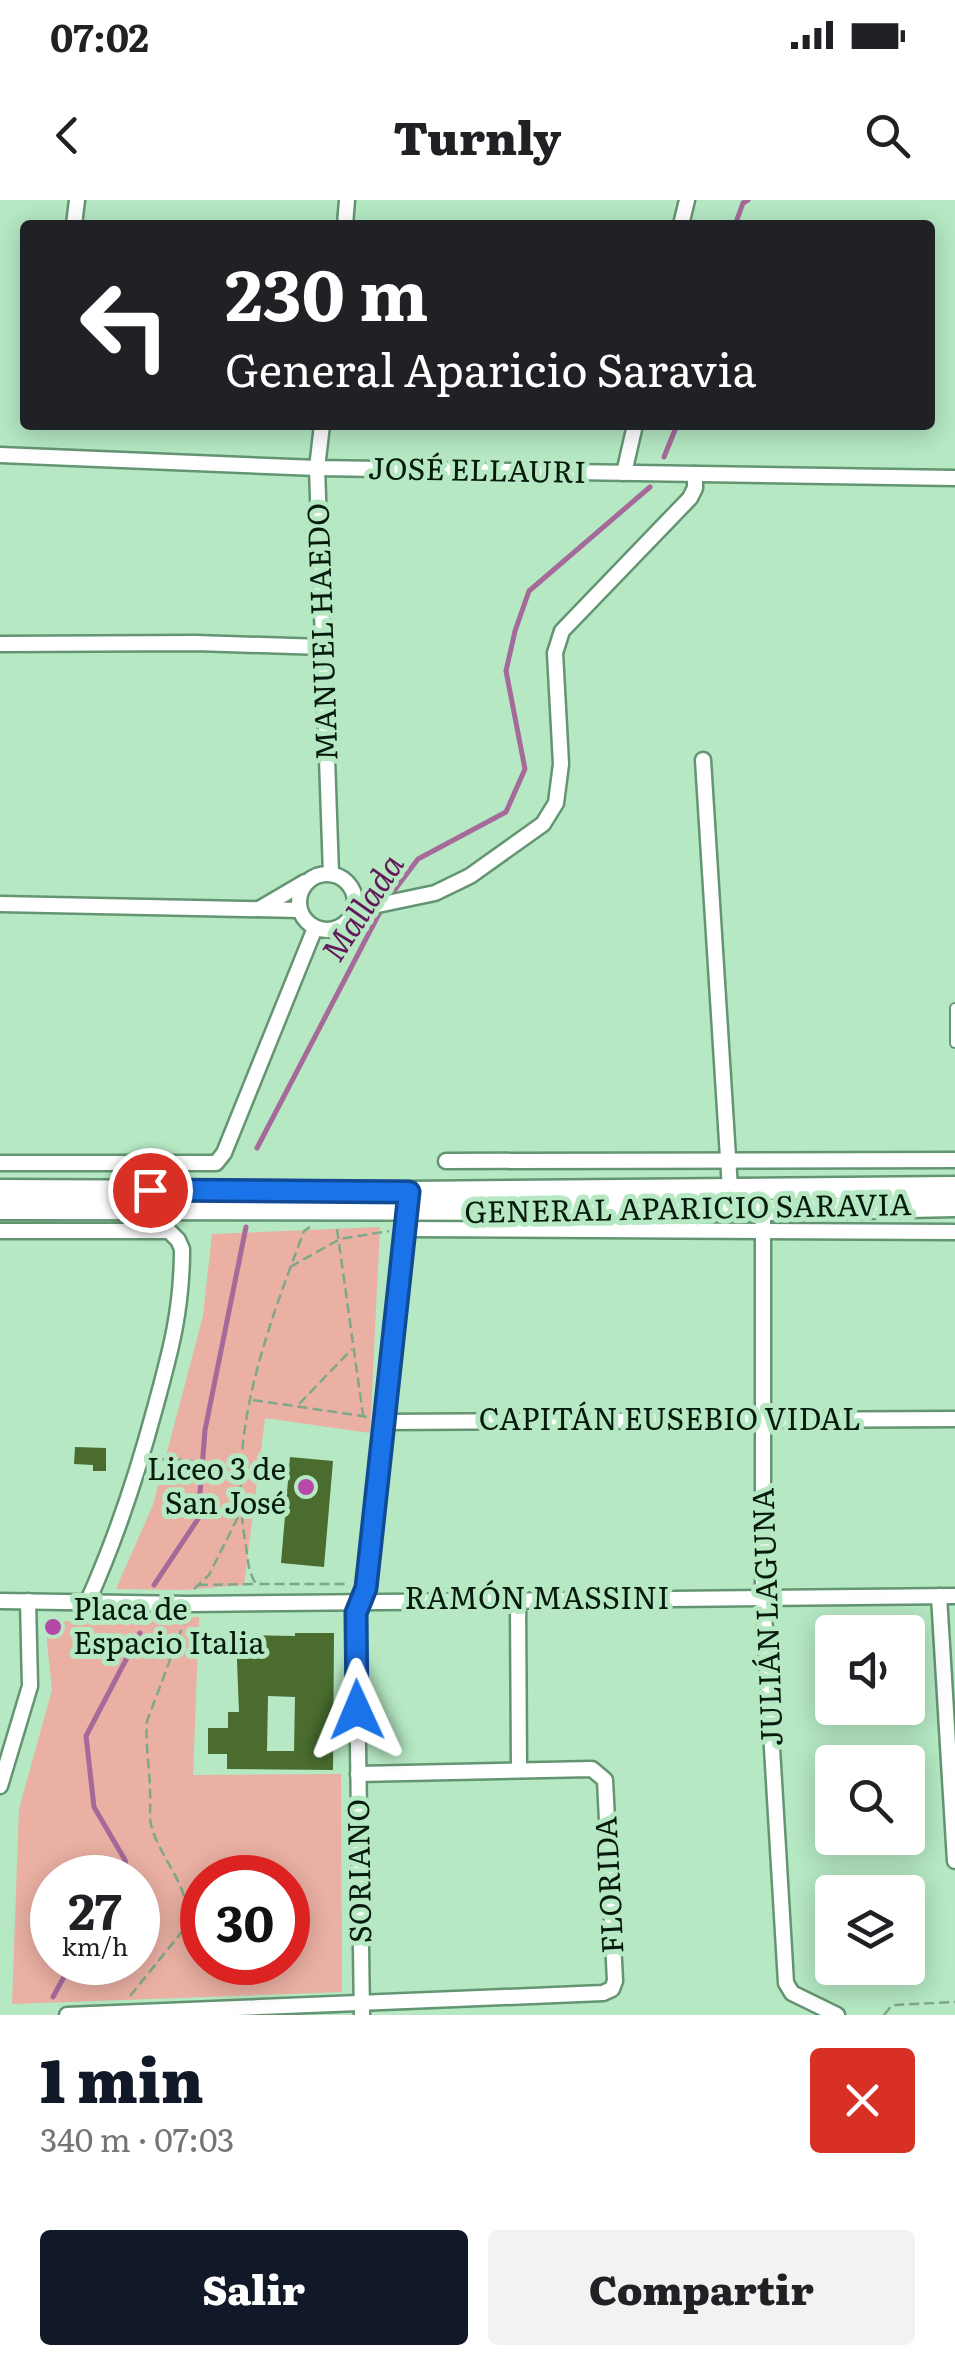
<!DOCTYPE html>
<html lang="es">
<meta charset="utf-8">
<style>
:root{--surface:#fff;--page:#f2f2f2;--text:#202124;--muted:#757577;--accent:#111827}
body{margin:0;font-family:Literata,serif;background:var(--page);color:var(--text);height:100vh;display:flex;flex-direction:column;font-size:38px;white-space:nowrap}
*{box-sizing:border-box;margin:0}
p{font-size:32px;color:var(--muted)}
.icon{flex:none;width:55px;height:55px;fill:none;stroke:currentColor;stroke-width:2;stroke-linecap:round;stroke-linejoin:round}
.map{position:relative;height:1815px;overflow:hidden}
.details{display:flex;flex-direction:column;background:var(--surface);flex:1}
.details>*{flex:none}
.top-card{position:absolute;left:20px;top:20px;width:915px;height:210px;border-radius:10px;box-shadow:0 5px 25px #0003;background:#202124;color:#fff;overflow:hidden}
.tools{position:absolute;left:815px;top:1415px;display:grid;gap:20px}
.tools a{display:grid;place-items:center;width:110px;height:110px;border-radius:10px;background:var(--surface);box-shadow:0 5px 25px #0003;font-size:50px}
.speed{position:absolute;left:30px;top:1655px;display:flex;gap:20px;font-size:50px;font-weight:700;text-align:center}
.speed>*{display:grid;place-content:center;width:130px;height:130px;border-radius:50%;background:var(--surface);box-shadow:0 5px 25px #0003;line-height:1}
.speed small{font-size:25px;font-weight:400}
.speed .limit{border:15px solid #d22;background:#fff;color:#111}
.pin{position:absolute;display:grid;place-items:center;width:85px;height:85px;color:#fff;margin:-42px;border:5px solid #fff;border-radius:50%;box-shadow:0 2px 10px #0007}
.me{position:absolute;width:110px;margin:-55px;rotate:359deg;stroke-linejoin:round;filter:drop-shadow(0 0 8px #0008)}
.turn{display:flex;align-items:center;gap:35px;height:210px;padding:0 40px;font-size:45px}
.turn .icon{width:130px;height:130px;stroke-width:2.5}
.turn b{display:block;font-size:70px;line-height:85px}
.round{display:grid;place-items:center;flex:none;width:105px;height:105px;border-radius:10px;background:var(--page)}
.head{display:flex;align-items:center;justify-content:space-between;height:170px;padding:0 40px}
h1{font-size:60px;font-weight:800;line-height:75px;color:var(--accent)}
.action{display:flex;gap:20px;margin-top:auto;padding:20px 40px}
.action a{flex:1;height:115px;border-radius:10px;background:var(--accent);color:#fff;font-size:40px;font-weight:800;line-height:115px;text-align:center}
.action a+a{background:var(--page);color:var(--text)}
.status{display:flex;justify-content:space-between;align-items:center;height:70px;padding:0 50px;background:var(--surface);direction:ltr}
.status svg{height:28px;fill:currentColor}
header{display:flex;justify-content:space-between;align-items:center;height:130px;padding:0 40px;background:var(--surface);font-size:45px;font-weight:800}
.map>svg:first-child{display:block}
.green{fill:#eab0a3;fill-rule:evenodd}
.lines{fill:none;stroke-linecap:round;stroke-linejoin:round}
.stream{stroke:#a56a9a;stroke-width:5}
.building{fill:#4a6d2f;fill-rule:evenodd}
.service-casing{stroke:#649573;stroke-width:12}
.minor-casing{stroke:#649573;stroke-width:19}
.secondary-casing{stroke:#649573;stroke-width:25}
.path{stroke:#7ea88a;stroke-width:2.5;stroke-dasharray:10 5;stroke-linecap:butt}
.service{stroke:#fff;stroke-width:8}
.minor{stroke:#fff;stroke-width:14}
.secondary{stroke:#fff;stroke-width:20}
.route-casing{stroke:#114b97;stroke-width:25}
.route{stroke:#1a73e8;stroke-width:18}
.poi-dot{fill:#b648a7;stroke:#b5e8c3;stroke-width:4}
.labels{text-anchor:middle;stroke-width:10;stroke-linejoin:round;paint-order:stroke}
.street-label{font-size:30px;fill:#061a0d;stroke:#b5e8c3}
.poi-label{font-size:30px;fill:#061a0d;stroke:#b5e8c3;text-anchor:end}
.water-label{font-size:32px;font-style:italic;fill:#621959;stroke:#b5e8c3}
</style>
<div class="status"><b>07:02</b><svg viewBox="0 0 49 12"><path d="M0 12V9h3v3zM5 12V6h3v6zM10 12V3h3v9zM15 12V0h3v12zM26 1h20v11H26zM47 4h2v5h-2z"/></svg></div>
<header><svg class="icon" aria-label="back" viewBox="0 0 24 24"><path d="M15 5l-7 7 7 7"/></svg>Turnly<svg class="icon" aria-label="search" viewBox="0 0 24 24"><circle cx="10" cy="10" r="6"/><path d="M15 15l6 6"/></svg></header>
<div class="map">
<svg width="955" height="1815" viewBox="0 0 955 1815">
<rect width="100%" height="100%" fill="#b5e8c3"/>
<g class="green">
<path d="M380 1027 370 1233 265 1218 244 1385 183 1390 116 1389 153 1305 203 1116 212 1034Z"/>
<path d="M199 1417 193 1575 341 1574 342 1792 12 1804 19 1609 52 1490 45 1422ZM52 1678H138V1762H52ZM202 1678H288V1762H202Z"/>
</g>
<g class="lines">
<g class="stream">
<path d="M735 25 743 3 748 0"/>
<path d="M664 257 677 225"/>
<path d="M387 700 418 659 506 612 525 569 506 471 515 431 529 391 650 287"/>
<path d="M257 948 381 710"/>
<path d="M154 1385 198 1319 205 1230 246 1027"/>
<path d="M128 1678 125 1660 94 1607 86 1536 140 1433"/>
<path d="M53 1797 72 1762"/>
</g>
</g>
<g class="building">
<path d="M75 1247 106 1248V1271H93V1265L74 1264Z"/>
<path d="M290 1257 333 1261 324 1367 281 1363Z"/>
<path d="M295 1433H334L333 1570 227 1569V1554H208V1528H228V1512H239L236 1435 295 1436ZM268 1496 295 1497 294 1551H267Z"/>
</g>
<g class="lines">
<defs>
<path id="service" d="M955 808V843"/>
<g id="minor">
<path d="M74 25 77 0"/>
<path d="M345 25 347 0"/>
<path d="M681 25 687 0"/>
<path d="M322 225 317 268 331 674"/>
<path d="M0 255 317 268 955 278"/>
<path d="M624 273 635 225"/>
<path d="M0 444 196 443 323 447"/>
<path d="M703 560 730 989"/>
<circle cx="327" cy="702" r="28"/>
<path d="M0 704 299 710"/>
<path d="M259 709 305 682"/>
<path d="M354 710 435 693 470 676 543 624 556 603 561 564 555 453 562 431 690 298 695 288V274"/>
<path d="M446 961 955 960"/>
<path d="M0 963H216L224 953 315 728"/>
<path d="M763 1001V1397L786 1783 792 1793 837 1815"/>
<path d="M405 1029 955 1032"/>
<path d="M0 1031H169L178 1040 182 1049C182 1109 171 1150 155 1208 137 1275 116 1339 87 1403"/>
<path d="M384 1222 955 1219"/>
<path d="M939 1396 955 1661"/>
<path d="M518 1400 519 1569"/>
<path d="M0 1401 188 1404 955 1396"/>
<path d="M0 1586 30 1486 28 1401"/>
<path d="M67 1815 603 1793 612 1789 615 1781 605 1580 592 1569 358 1574"/>
<path d="M362 1815 356 1413 366 1387 408 1003"/>
</g>
<g id="secondary">
<path d="M0 990 409 992 955 987"/>
<path d="M0 1009 763 1010 955 1006"/>
</g>
</defs>
<use href="#service" class="service-casing"/>
<use href="#minor" class="minor-casing"/>
<use href="#secondary" class="secondary-casing"/>
<g class="path">
<path d="M310 1027 304 1031C267 1130 227 1232 245 1340 248 1357 247 1370 256 1384H346L348 1387"/>
<path d="M337 1029 363 1215"/>
<path d="M290 1067 340 1039 389 1031"/>
<path d="M253 1200 369 1217"/>
<path d="M299 1204 352 1149"/>
<path d="M158 1259 184 1260 239 1270"/>
<path d="M198 1385 255 1384"/>
<path d="M194 1389 209 1375 241 1311"/>
<path d="M130 1796 185 1728C196 1692 160 1660 151 1625 149 1615 151 1604 150 1593 150 1569 145 1545 147 1521L185 1420"/>
<path d="M884 1815 892 1805 955 1802"/>
</g>
<use href="#service" class="service"/>
<use href="#minor" class="minor"/>
<use href="#secondary" class="secondary"/>
</g>
<g class="lines">
<defs>
<path id="route" d="M150 990 409 992 366 1388 356 1413 357 1510"/>
</defs>
<use href="#route" class="route-casing"/>
<use href="#route" class="route"/>
</g>
<g class="poi-dot">
<circle cx="306" cy="1287" r="10"/>
<circle cx="53" cy="1427" r="10"/>
</g>
<g class="labels">
<g class="street-label">
<text transform="translate(477 271) rotate(1)" y="10">JOSÉ ELLAURI</text>
<text transform="translate(323 432) rotate(-92)" y="10">MANUEL HAEDO</text>
<text transform="translate(688 1009) rotate(-1)" y="10">GENERAL APARICIO SARAVIA</text>
<text x="670" y="1230">CAPITÁN EUSEBIO VIDAL</text>
<text x="537" y="1409">RAMÓN MASSINI</text>
<text transform="translate(768 1417) rotate(-92)" y="10">JULIÁN LAGUNA</text>
<text transform="translate(360 1671) rotate(-91)" y="10">SORIANO</text>
<text transform="translate(610 1685) rotate(-93)" y="10">FLORIDA</text>
</g>
<g class="poi-label">
<text x="286" y="1280">Liceo 3 de<tspan x="286" dy="34">San José</tspan></text>
<text x="73" y="1420" text-anchor="start">Placa de<tspan x="73" dy="34">Espacio Italia</tspan></text>
</g>
<g class="water-label">
<text transform="translate(363 708) rotate(-57)" y="11">Mallada</text>
</g>
</g>
</svg>
<div class="tools">
<a><svg class="icon" aria-label="sound" viewBox="0 0 24 24"><path d="M4 9h4l5-4v14l-5-4H4zM17 9q2 3 0 6"/></svg></a>
<a><svg class="icon" aria-label="search" viewBox="0 0 24 24"><circle cx="10" cy="10" r="6"/><path d="M15 15l6 6"/></svg></a>
<a><svg class="icon" aria-label="layers" viewBox="0 0 24 24"><path d="M12 4l9 5-9 5-9-5zM3 14l9 5 9-5"/></svg></a>
</div>
<div class="speed"><div>27<small>km/h</small></div><div class="limit">30</div></div>
<div class="pin" style="left:150px;top:990px;background:#d93025"><svg class="icon" aria-label="arrive" viewBox="0 0 24 24"><path d="M6 21V4h12l-3 4 3 4H6"/></svg></div>
<svg class="me" style="left:357px;top:1510px" viewBox="-20 -20 40 40"><path d="M0-17L14 15 0 8-14 15z" fill="#1a73e8" stroke="#fff" stroke-width="4"/></svg>
<div class="top-card">
<div class="turn"><svg class="icon" aria-label="left" viewBox="0 0 24 24"><path d="M17 20v-9H6M10 6l-5 5 5 5"/></svg><div><b>230 m</b>General Aparicio Saravia</div></div>
</div>
</div>
<section class="details">
<div class="head"><div><h1>1 min</h1><p>340 m · 07:03</p></div><a class="round" style="background:#d93025;color:#fff"><svg class="icon" aria-label="close" viewBox="0 0 24 24"><path d="M6 6l12 12M18 6L6 18"/></svg></a></div>
<div class="action"><a>Salir</a><a>Compartir</a></div>
</section>
